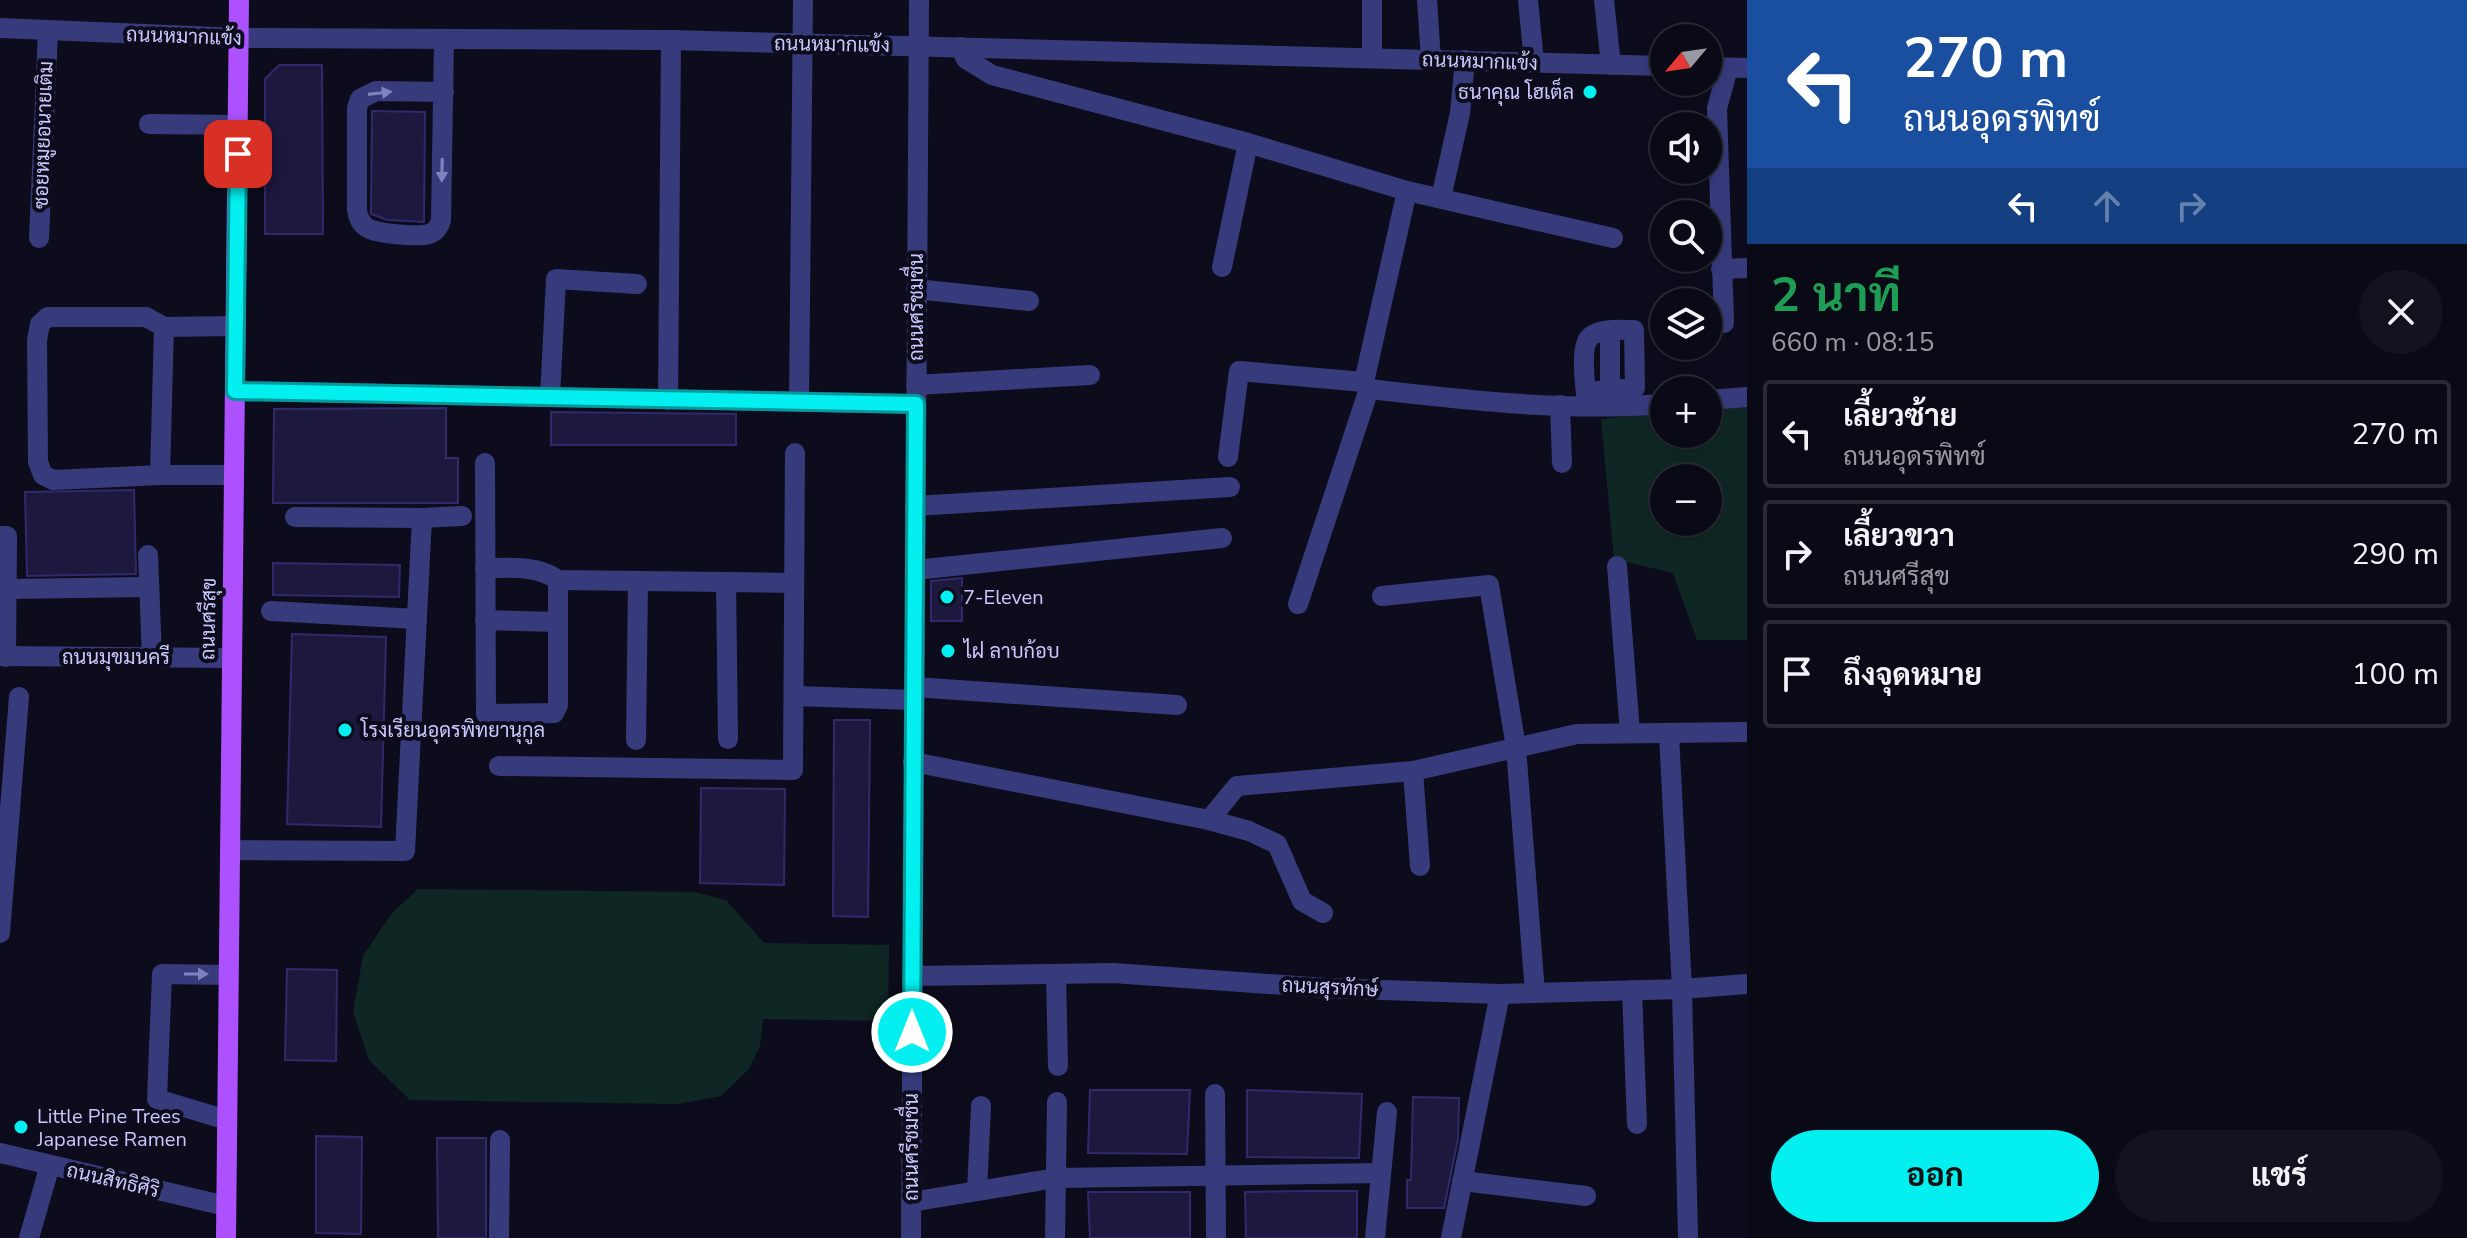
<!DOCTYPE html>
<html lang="th">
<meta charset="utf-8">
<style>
:root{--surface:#0a0916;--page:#13121f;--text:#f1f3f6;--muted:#999aa1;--line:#2a2a35;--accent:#03eff0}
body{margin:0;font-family:"Nunito Sans",Sarabun,sans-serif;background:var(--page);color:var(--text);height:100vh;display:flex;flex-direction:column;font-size:30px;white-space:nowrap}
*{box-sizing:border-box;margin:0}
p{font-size:26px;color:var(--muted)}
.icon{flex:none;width:44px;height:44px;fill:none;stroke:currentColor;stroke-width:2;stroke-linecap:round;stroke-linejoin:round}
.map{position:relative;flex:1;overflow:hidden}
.details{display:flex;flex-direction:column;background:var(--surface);width:720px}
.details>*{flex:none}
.top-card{background:#1a4fa0;color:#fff;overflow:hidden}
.needle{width:52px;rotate:241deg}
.buttons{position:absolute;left:1650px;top:24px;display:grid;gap:16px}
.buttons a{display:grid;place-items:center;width:72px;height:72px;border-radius:50%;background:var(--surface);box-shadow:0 4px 12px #0003,0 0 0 2px var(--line);font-size:40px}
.pin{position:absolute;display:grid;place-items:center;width:68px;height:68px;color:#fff;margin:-34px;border-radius:16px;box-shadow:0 4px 12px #0006}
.me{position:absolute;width:88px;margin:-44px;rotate:0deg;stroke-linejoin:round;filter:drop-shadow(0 0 6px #0008)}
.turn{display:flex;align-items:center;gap:28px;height:168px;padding:0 24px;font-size:36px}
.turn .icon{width:104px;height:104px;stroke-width:2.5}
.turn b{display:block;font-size:56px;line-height:68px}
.lanes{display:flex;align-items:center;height:76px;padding:0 24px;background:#0003;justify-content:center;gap:40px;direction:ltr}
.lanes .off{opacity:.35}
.round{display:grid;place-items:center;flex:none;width:84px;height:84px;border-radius:42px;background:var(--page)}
.headline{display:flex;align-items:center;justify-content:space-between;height:136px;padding:0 24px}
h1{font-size:48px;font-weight:700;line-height:60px;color:#1e9e55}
.action{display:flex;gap:16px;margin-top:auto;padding:16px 24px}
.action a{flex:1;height:92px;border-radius:48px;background:var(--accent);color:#111;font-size:32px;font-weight:700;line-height:92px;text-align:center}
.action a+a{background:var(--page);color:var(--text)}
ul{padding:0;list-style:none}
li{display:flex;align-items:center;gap:24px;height:108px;margin:0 16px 12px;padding:0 8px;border:4px solid var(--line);border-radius:8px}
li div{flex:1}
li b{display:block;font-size:30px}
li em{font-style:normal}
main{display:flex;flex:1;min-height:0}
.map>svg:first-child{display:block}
.green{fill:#0f2724;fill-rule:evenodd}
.building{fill:#1c183e;stroke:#312a6a;stroke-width:2}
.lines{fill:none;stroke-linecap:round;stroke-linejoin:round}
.minor{stroke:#373b7c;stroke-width:20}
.major{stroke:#ac51fd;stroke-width:20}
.oneway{fill:#8082bd}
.route-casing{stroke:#029b9c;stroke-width:20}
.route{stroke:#03eff0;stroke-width:14}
.poi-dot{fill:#03eff0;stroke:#0d0c1d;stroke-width:3}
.labels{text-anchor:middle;stroke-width:8;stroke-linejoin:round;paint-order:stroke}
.street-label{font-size:20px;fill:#cac9fe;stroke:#0d0c1d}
.poi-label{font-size:20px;fill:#cac9fe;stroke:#0d0c1d;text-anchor:start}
</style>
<main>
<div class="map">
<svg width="1747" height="1238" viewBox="0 0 1747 1238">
<rect width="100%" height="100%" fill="#0d0c1d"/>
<g class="green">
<path d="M1747 404V640H1697L1673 573 1614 559 1601 419 1664 413V434H1708V408ZM1664 478H1708V522H1664Z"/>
<path d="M418 889 694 892 726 900 764 943 889 945 888 1021 763 1019 760 1046 749 1069 721 1096 677 1104 410 1100 369 1060 353 1012 363 956 391 914Z"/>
</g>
<g class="building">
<path d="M279 65H322L323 234H265V79Z"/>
<path d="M372 111 425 112 424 222 388 220 371 214Z"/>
<path d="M446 408V458H458V503H273L274 409Z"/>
<path d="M551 412 736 414V445H551Z"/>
<path d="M134 490 136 574 27 576 25 492Z"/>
<path d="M273 563 400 565 399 597 273 595Z"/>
<path d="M962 578V621H931V581Z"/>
<path d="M292 634 386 637 381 827 287 824Z"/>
<path d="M834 720H870L868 917 833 916Z"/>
<path d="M701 788 785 789 784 885 700 883Z"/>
<path d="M287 969 337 970 336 1061 285 1060Z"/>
<path d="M1090 1090H1190L1187 1154 1088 1153Z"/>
<path d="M1247 1090 1362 1094 1359 1158 1247 1157Z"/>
<path d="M1413 1097 1459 1098 1458 1139 1444 1208H1407V1180H1411Z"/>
<path d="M316 1136 362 1137 361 1234 316 1233Z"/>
<path d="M437 1138H486V1238H438Z"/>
<path d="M1311 1191H1357V1238H1246L1245 1192Z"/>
<path d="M1088 1192H1190V1238H1090Z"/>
</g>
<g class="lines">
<g class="minor">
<path d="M1372 0V58"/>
<path d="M1427 0 1431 60"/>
<path d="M1528 0 1534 62"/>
<path d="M1604 0 1611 65"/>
<path d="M0 28 239 38 671 40 1664 66"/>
<path d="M960 47 966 59 992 75 1248 143 1407 191 1613 238"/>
<path d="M1708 67 1747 68"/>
<path d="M444 92 376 91 360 99 357 108V210C358 217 360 223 366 227 374 234 418 237 429 234 436 232 439 227 441 220L444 39"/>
<path d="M149 124 238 125"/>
<path d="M1407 191 1364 382 1369 389C1467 400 1565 412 1664 404"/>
<path d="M1441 198 1460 113 1465 60"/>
<path d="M39 238 48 31"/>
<path d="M1222 267 1248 143"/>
<path d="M1721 269 1747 268"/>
<path d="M916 289 1029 301"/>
<path d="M1724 323 1717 108 1728 68"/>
<path d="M164 327 146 317H48L40 324 37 340 38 462 43 475 53 480 160 475 164 327 236 326"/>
<path d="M1610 331V390"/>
<path d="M916 385 1090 375"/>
<path d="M235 391 916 404"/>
<path d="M1586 392 1635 388 1634 330C1621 330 1600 328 1590 337 1579 347 1586 390 1587 405"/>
<path d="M550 397 556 279 637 284"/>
<path d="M668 400 671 40"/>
<path d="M1708 400 1747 397"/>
<path d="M799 401 803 0"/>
<path d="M1560 405 1562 463"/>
<path d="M1228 457 1239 371 1364 382"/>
<path d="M485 463 486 714 554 713 558 705V580"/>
<path d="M160 475H234"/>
<path d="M915 506 1230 487"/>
<path d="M422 518 462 516"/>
<path d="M0 536H7L6 657"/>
<path d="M148 555 152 657"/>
<path d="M1617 566 1630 732"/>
<path d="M485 568C510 568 537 565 558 580L726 582"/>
<path d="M915 570 1222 538"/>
<path d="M8 589 148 587"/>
<path d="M1382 596 1489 585 1516 747 1535 993"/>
<path d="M1298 604 1369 389"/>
<path d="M271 611 417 619"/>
<path d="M485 620 558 622"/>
<path d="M0 656 232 658"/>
<path d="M914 687 1177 705"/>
<path d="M795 696 914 700"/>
<path d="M1669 734 1682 989 1688 1238"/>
<path d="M728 739 726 582 794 583"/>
<path d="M636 740 638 581"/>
<path d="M913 762 1209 820 1237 786 1413 771 1577 734 1747 732"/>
<path d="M499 766 793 770 795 453"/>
<path d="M1413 771 1420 866"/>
<path d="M1209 820 1249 831 1277 844 1302 901 1323 913"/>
<path d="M230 850 405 851 422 518 295 517"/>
<path d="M0 933 19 697"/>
<path d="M1056 974 1058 1066"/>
<path d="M912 976 1113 973 1326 988 1500 994 1682 989 1747 984"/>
<path d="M1632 990 1637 1124"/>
<path d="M1215 1094 1216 1238"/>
<path d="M227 1120 157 1099 162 974 229 975"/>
<path d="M0 1153 226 1206"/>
<path d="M1462 1181 1586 1196"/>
<path d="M977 1191 981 1106"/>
<path d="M911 1202 1056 1178 1381 1173"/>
<path d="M29 1238 50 1165"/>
<path d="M499 1238 500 1140"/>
<path d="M911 1238 919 0"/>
<path d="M1055 1238 1057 1102"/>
<path d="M1375 1238 1387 1112"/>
<path d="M1451 1238 1500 994"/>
</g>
<path class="major" d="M226 1238 239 0"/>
</g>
<defs><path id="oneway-solid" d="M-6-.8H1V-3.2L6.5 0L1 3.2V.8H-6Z" transform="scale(2)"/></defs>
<g class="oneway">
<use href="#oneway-solid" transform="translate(380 93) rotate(-7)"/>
<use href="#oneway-solid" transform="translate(442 170) rotate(91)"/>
<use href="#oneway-solid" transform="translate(196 974)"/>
</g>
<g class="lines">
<defs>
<path id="route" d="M238 154 235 391 916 404 912 1032"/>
</defs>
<use href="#route" class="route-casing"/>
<use href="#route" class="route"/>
</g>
<g class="poi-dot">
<circle cx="1590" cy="92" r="8"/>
<circle cx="947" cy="597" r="8"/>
<circle cx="948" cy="651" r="8"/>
<circle cx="345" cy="730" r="8"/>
<circle cx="21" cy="1127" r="8"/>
</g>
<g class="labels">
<g class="street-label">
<text transform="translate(184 36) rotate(2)" y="7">ถนนหมากแข้ง</text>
<text transform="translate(832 44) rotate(1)" y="7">ถนนหมากแข้ง</text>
<text transform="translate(1480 61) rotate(2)" y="7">ถนนหมากแข้ง</text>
<text transform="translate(43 135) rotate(-88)" y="7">ซอยหมูยอนายเติม</text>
<text transform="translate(916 307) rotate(-90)" y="7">ถนนศรีชมชื่น</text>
<text transform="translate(208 619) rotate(-89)" y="7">ถนนศรีสุข</text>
<text x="116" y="664">ถนนมุขมนครี</text>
<text transform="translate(1330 987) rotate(3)" y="7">ถนนสุรทักษ์</text>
<text transform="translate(911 1147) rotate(-90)" y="7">ถนนศรีชมชื่น</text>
<text transform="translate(113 1180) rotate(13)" y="7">ถนนสิทธิศิริ</text>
</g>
<g class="poi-label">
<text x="1574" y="99" text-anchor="end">ธนาคุณ โฮเต็ล</text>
<text x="963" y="604">7-Eleven</text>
<text x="964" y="658">ไฝ ลาบก้อบ</text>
<text x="361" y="737">โรงเรียนอุดรพิทยานุกูล</text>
<text x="37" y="1123">Little Pine Trees<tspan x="37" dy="23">Japanese Ramen</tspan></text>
</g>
</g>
</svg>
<div class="buttons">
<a><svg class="needle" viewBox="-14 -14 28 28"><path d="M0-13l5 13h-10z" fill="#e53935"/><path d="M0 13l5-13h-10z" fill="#999aa1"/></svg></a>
<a><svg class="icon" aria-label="sound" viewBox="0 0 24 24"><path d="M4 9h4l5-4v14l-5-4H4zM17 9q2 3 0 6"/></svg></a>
<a><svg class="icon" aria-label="search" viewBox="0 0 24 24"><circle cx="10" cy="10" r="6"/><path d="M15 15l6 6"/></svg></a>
<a><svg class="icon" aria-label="layers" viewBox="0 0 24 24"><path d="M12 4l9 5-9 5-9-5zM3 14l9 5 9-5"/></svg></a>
<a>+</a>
<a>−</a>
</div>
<div class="pin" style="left:238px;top:154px;background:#d93025"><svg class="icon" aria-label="arrive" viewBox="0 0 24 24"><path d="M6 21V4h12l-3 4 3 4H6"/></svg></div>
<svg class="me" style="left:912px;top:1032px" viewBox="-20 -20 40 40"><circle r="17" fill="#03eff0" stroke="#fff" stroke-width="3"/><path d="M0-11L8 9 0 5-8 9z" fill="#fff"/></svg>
</div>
<section class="details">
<div class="top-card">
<div class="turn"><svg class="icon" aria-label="left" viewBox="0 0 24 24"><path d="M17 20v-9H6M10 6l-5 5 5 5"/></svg><div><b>270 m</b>ถนนอุดรพิทข์</div></div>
<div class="lanes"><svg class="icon" aria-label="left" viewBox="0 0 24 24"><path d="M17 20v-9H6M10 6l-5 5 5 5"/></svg><svg class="icon off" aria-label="ahead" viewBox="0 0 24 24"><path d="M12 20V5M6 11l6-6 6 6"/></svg><svg class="icon off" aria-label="right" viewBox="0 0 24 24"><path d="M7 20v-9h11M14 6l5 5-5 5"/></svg></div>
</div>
<div class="headline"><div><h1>2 นาที</h1><p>660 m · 08:15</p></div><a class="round"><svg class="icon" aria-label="close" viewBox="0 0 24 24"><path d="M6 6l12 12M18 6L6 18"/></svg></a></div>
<ul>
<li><svg class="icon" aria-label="left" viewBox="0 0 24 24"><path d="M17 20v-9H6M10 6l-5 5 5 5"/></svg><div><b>เลี้ยวซ้าย</b><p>ถนนอุดรพิทข์</p></div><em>270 m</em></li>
<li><svg class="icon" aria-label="right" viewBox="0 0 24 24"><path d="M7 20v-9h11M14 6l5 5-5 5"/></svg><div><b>เลี้ยวขวา</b><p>ถนนศรีสุข</p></div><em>290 m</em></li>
<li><svg class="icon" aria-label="arrive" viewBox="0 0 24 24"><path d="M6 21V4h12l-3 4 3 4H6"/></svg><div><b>ถึงจุดหมาย</b></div><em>100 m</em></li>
</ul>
<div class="action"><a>ออก</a><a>แชร์</a></div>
</section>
</main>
